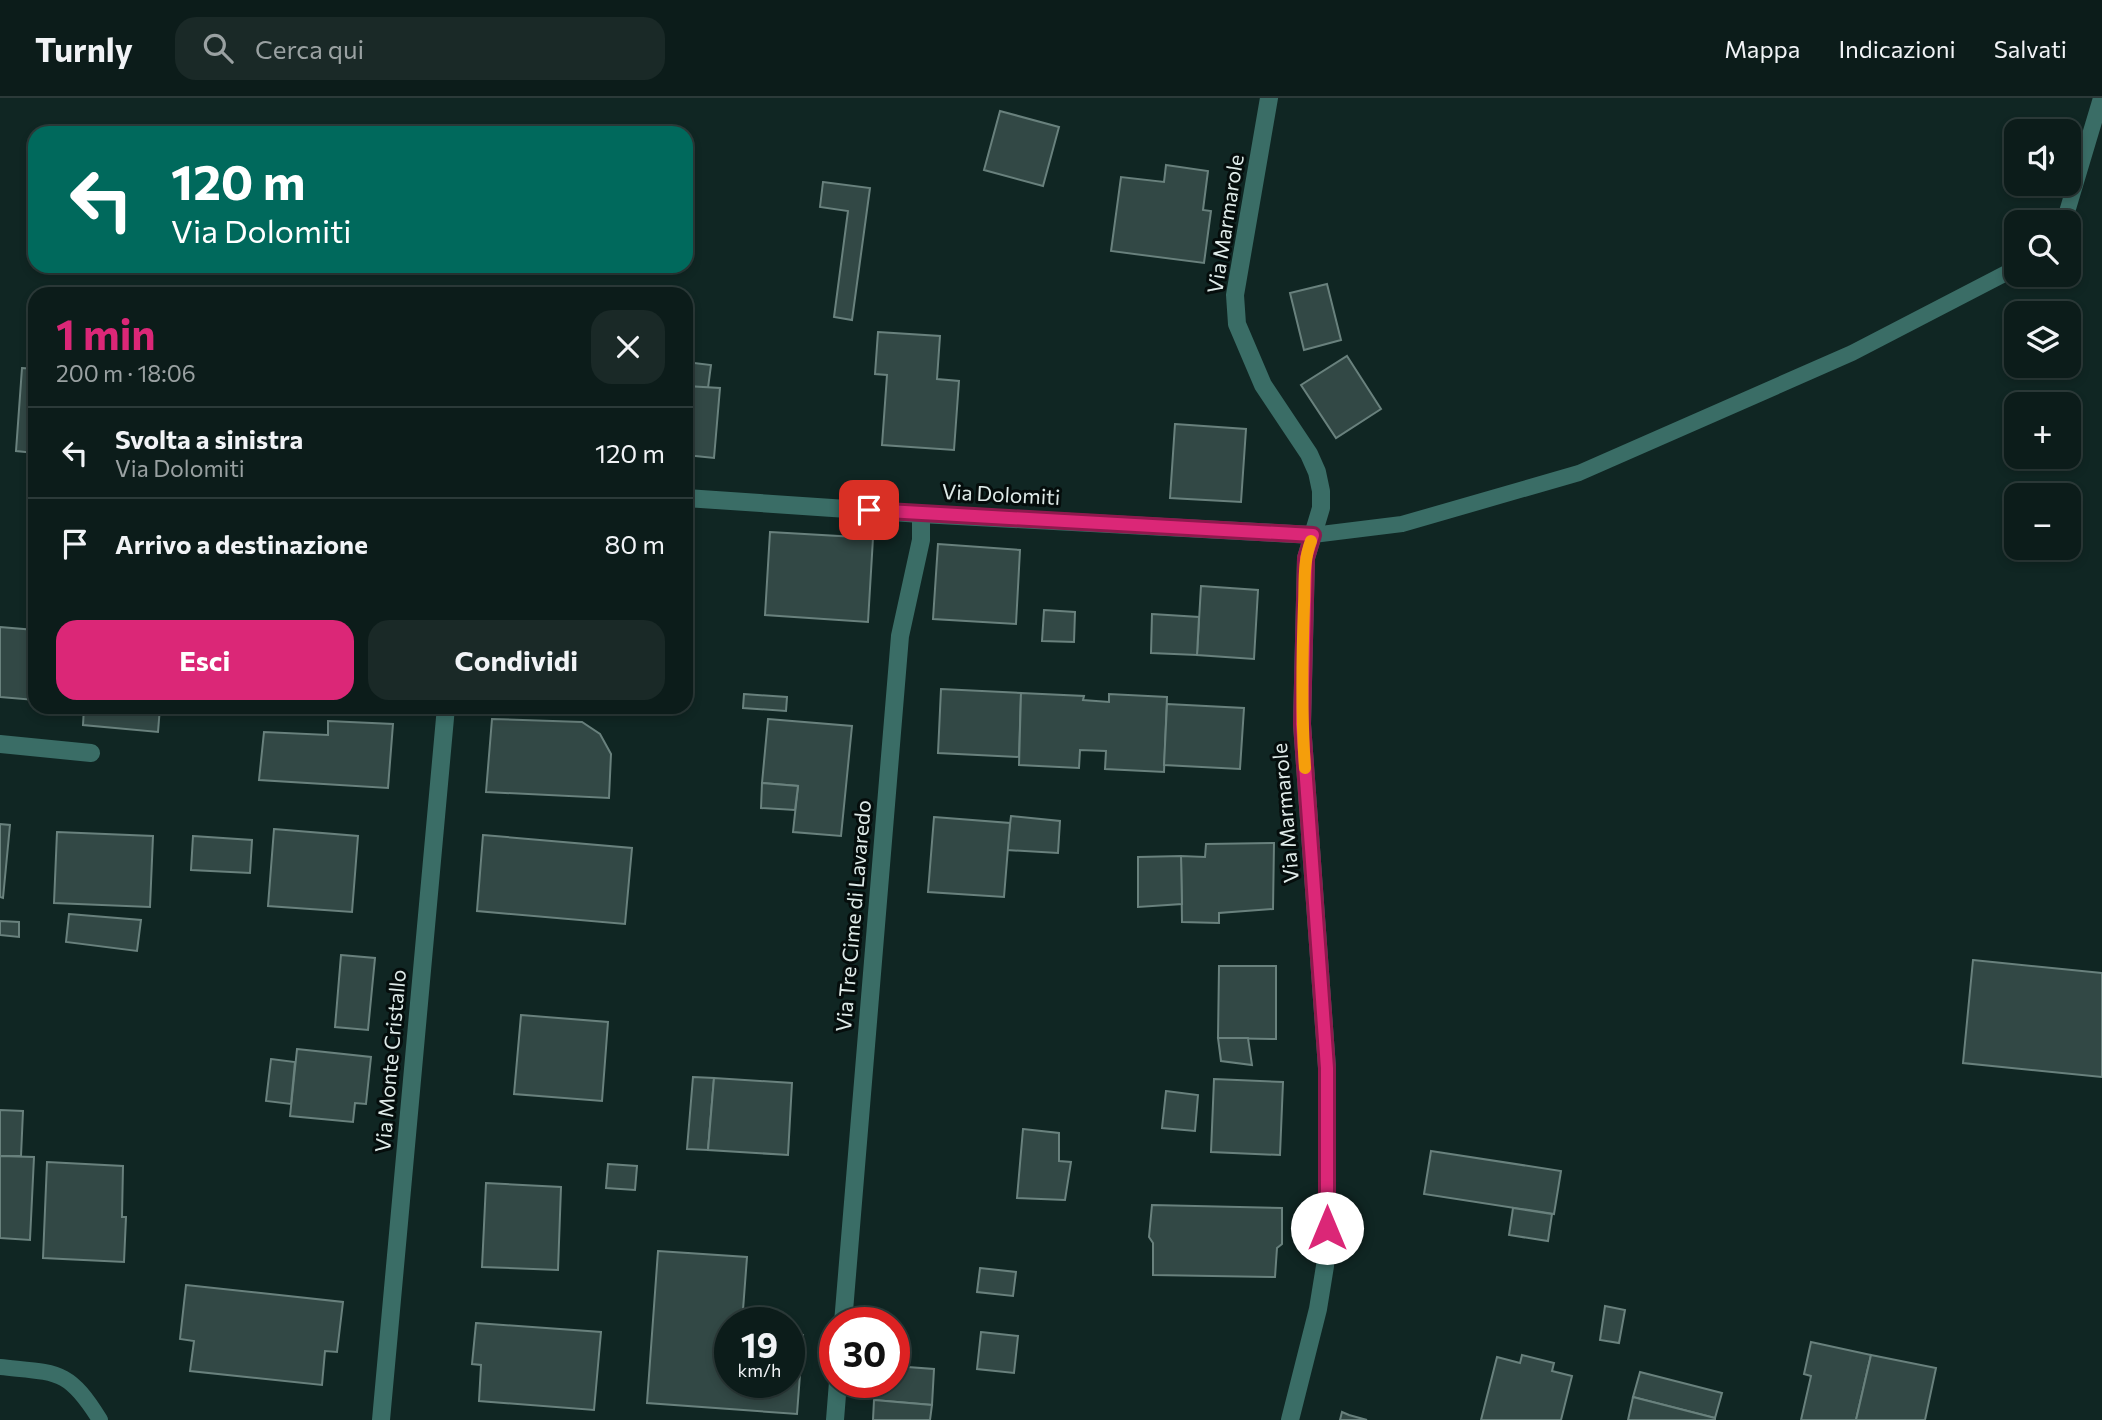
<!DOCTYPE html>
<html lang="it">
<meta charset="utf-8">
<style>
:root{--surface:#0c1c1a;--page:#1a2927;--text:#f1f3f6;--muted:#9aa1a2;--line:#2c3a39;--accent:#db2777}
body{margin:0;font-family:Commissioner,sans-serif;background:var(--page);color:var(--text);height:100vh;display:flex;flex-direction:column;font-size:26px;white-space:nowrap}
*{box-sizing:border-box;margin:0}
p{font-size:23px;color:var(--muted)}
.icon{flex:none;width:38px;height:38px;fill:none;stroke:currentColor;stroke-width:2;stroke-linecap:round;stroke-linejoin:round}
.map{position:relative;flex:1;overflow:hidden}
.panel{position:absolute;left:28px;top:189px;width:665px;height:427px;display:flex;flex-direction:column;background:var(--surface);border-radius:21px;box-shadow:0 4px 10px #0003,0 0 0 2px var(--line)}
.panel>*{flex:none}
.banner{position:absolute;left:28px;top:28px;width:665px;height:147px;border-radius:21px;box-shadow:0 4px 10px #0003,0 0 0 2px var(--line);background:#00695c;color:#fff;overflow:hidden}
.buttons{position:absolute;left:2004px;top:21px;display:grid;gap:14px}
.buttons a{display:grid;place-items:center;width:77px;height:77px;border-radius:14px;background:var(--surface);box-shadow:0 4px 10px #0003,0 0 0 2px var(--line);font-size:35px}
.speed{position:absolute;left:714px;top:1209px;display:flex;gap:14px;font-size:35px;font-weight:700;text-align:center}
.speed>*{display:grid;place-content:center;width:91px;height:91px;border-radius:50%;background:var(--surface);box-shadow:0 4px 10px #0003,0 0 0 2px var(--line);line-height:1}
.speed small{font-size:18px;font-weight:400}
.speed .limit{border:10px solid #d22;background:#fff;color:#111}
.pin{position:absolute;display:grid;place-items:center;width:60px;height:60px;color:#fff;margin:-30px;border-radius:14px;box-shadow:0 4px 10px #0006}
.me{position:absolute;width:77px;margin:-38px;rotate:0deg;stroke-linejoin:round;filter:drop-shadow(0 0 5px #0008)}
.turn{display:flex;align-items:center;gap:24px;height:147px;padding:0 28px;font-size:32px}
.turn .icon{width:91px;height:91px;stroke-width:2.5}
.turn b{display:block;font-size:49px;line-height:60px}
.round{display:grid;place-items:center;flex:none;width:74px;height:74px;border-radius:21px;background:var(--page)}
.overview{display:flex;align-items:center;justify-content:space-between;height:119px;padding:0 28px}
h1{font-size:42px;font-weight:700;line-height:52px;color:var(--accent)}
.action{display:flex;gap:14px;margin-top:auto;padding:14px 28px}
.action a{flex:1;height:80px;border-radius:21px;background:var(--accent);color:#fff;font-size:28px;font-weight:700;line-height:80px;text-align:center}
.action a+a{background:var(--page);color:var(--text)}
ul{padding:0;list-style:none}
li{display:flex;align-items:center;gap:21px;height:91px;padding:0 28px;border-top:2px solid var(--line)}
li div{flex:1}
li b{display:block;font-size:26px}
li em{font-style:normal}
header{display:flex;align-items:center;gap:42px;box-sizing:border-box;height:98px;padding:0 35px;background:var(--surface);border-bottom:2px solid var(--line)}
header strong{font-size:33px}
nav{display:flex;gap:38px;margin-inline-start:auto;font-size:24px}
.search{width:490px;height:63px;background:var(--page);display:flex;align-items:center;gap:18px;box-sizing:border-box;padding:0 24px;border-radius:21px;color:var(--muted);font-size:26px}
.map>svg:first-child{display:block}
.building{fill:#324845;stroke:#69817d;stroke-width:2}
.lines{fill:none;stroke-linecap:round;stroke-linejoin:round}
.lane{stroke:#3a6d66;stroke-width:16}
.street{stroke:#3a6d66;stroke-width:18}
.route-casing{stroke:#8e194d;stroke-width:18}
.route{stroke:#db2777;stroke-width:12}
.slow{stroke:#f59e0b;stroke-width:12}
.labels{text-anchor:middle;stroke-width:6;stroke-linejoin:round;paint-order:stroke}
.street-label{font-size:21px;fill:#dfebe9;stroke:#050d0c}
</style>
<header>
<strong>Turnly</strong>
<div class="search"><svg class="icon" aria-label="search" viewBox="0 0 24 24"><circle cx="10" cy="10" r="6"/><path d="M15 15l6 6"/></svg>Cerca qui</div>
<nav><a>Mappa</a><a>Indicazioni</a><a>Salvati</a></nav>
</header>
<div class="map">
<svg width="2102" height="1322" viewBox="0 0 2102 1322">
<rect width="100%" height="100%" fill="#102623"/>
<g class="building">
<path d="M1000 13 1059 29 1043 88 984 72Z"/>
<path d="M1166 67 1208 73 1203 112 1211 113 1204 165 1111 153 1121 79 1164 84Z"/>
<path d="M823 84 870 90 852 222 834 219 848 113 820 109Z"/>
<path d="M1327 186 1341 242 1304 252 1290 195Z"/>
<path d="M878 234 940 238 937 281 959 283 954 352 882 347 887 277 875 276Z"/>
<path d="M1347 258 1381 311 1336 340 1301 287Z"/>
<path d="M686 264 711 267 708 290 686 288Z"/>
<path d="M22 270 35 271V355L16 353Z"/>
<path d="M686 288 720 290 714 360 686 357Z"/>
<path d="M1175 326 1246 331 1241 404 1170 400Z"/>
<path d="M770 434 873 440 868 524 765 517Z"/>
<path d="M938 446 1020 452 1016 526 933 521Z"/>
<path d="M1201 488 1258 492 1254 561 1197 557Z"/>
<path d="M1044 512 1075 514 1074 544 1042 543Z"/>
<path d="M1152 516 1199 519 1197 557 1151 555Z"/>
<path d="M0 529 35 532V602L0 599Z"/>
<path d="M941 591 1021 595 1019 659 938 655Z"/>
<path d="M1021 595 1084 598 1083 602 1109 604V596L1167 599 1164 674 1105 671 1106 653 1080 652 1079 670 1019 667Z"/>
<path d="M744 596 787 599 786 613 743 610Z"/>
<path d="M1167 606 1244 610 1240 671 1164 667Z"/>
<path d="M84 609H160L158 634 83 627Z"/>
<path d="M492 621 582 624 600 636 611 656 609 700 486 694Z"/>
<path d="M768 621 852 628 841 738 793 734 798 688 762 685Z"/>
<path d="M328 623 393 626 388 690 259 682 264 634 328 637Z"/>
<path d="M762 685 798 688 795 712 761 710Z"/>
<path d="M1011 718 1060 723 1058 755 1007 752Z"/>
<path d="M934 719 1010 725 1004 799 928 794Z"/>
<path d="M0 726 10 727 3 800 0 799Z"/>
<path d="M274 731 358 738 352 814 268 808Z"/>
<path d="M57 734 153 738 150 809 54 805Z"/>
<path d="M483 737 632 750 625 826 477 813Z"/>
<path d="M193 738 252 742 250 775 191 772Z"/>
<path d="M1274 745 1273 811 1219 815V825L1182 824 1181 758 1205 759 1206 746Z"/>
<path d="M1181 758 1182 806 1138 809V759Z"/>
<path d="M69 816 141 822 137 853 66 844Z"/>
<path d="M0 823 19 824V839L0 837Z"/>
<path d="M341 857 375 860 368 932 335 929Z"/>
<path d="M1973 862 2102 875V979L1963 965Z"/>
<path d="M1219 868H1276V941L1218 940Z"/>
<path d="M521 917 608 924 602 1003 514 996Z"/>
<path d="M1218 940H1248L1252 967 1221 963Z"/>
<path d="M297 951 371 959 366 1006 355 1005 353 1024 290 1018Z"/>
<path d="M271 961 295 964 291 1006 266 1003Z"/>
<path d="M693 979 714 980 708 1052 687 1051Z"/>
<path d="M714 980 792 985 788 1057 708 1052Z"/>
<path d="M1214 981 1283 984 1280 1057 1211 1054Z"/>
<path d="M1166 993 1198 997 1195 1033 1162 1030Z"/>
<path d="M0 1012 23 1013 21 1058H0Z"/>
<path d="M1023 1031 1059 1035V1063L1071 1064 1065 1102 1017 1100Z"/>
<path d="M1431 1053 1561 1073 1554 1116 1424 1096Z"/>
<path d="M0 1058 34 1059 30 1142 0 1140Z"/>
<path d="M47 1064 123 1068 122 1119H126L124 1164 43 1160Z"/>
<path d="M608 1066 637 1068 635 1092 606 1090Z"/>
<path d="M486 1085 561 1089 558 1172 482 1169Z"/>
<path d="M1152 1107 1282 1110V1146L1277 1150 1275 1179 1153 1177V1145L1149 1139Z"/>
<path d="M1513 1110 1552 1116 1548 1143 1509 1137Z"/>
<path d="M658 1153 747 1159 742 1225H730V1284H789V1236L803 1237 797 1316 647 1305Z"/>
<path d="M980 1170 1016 1174 1013 1198 977 1194Z"/>
<path d="M186 1187 343 1204 337 1254 325 1253 322 1287 190 1273 194 1243 180 1241Z"/>
<path d="M1605 1208 1625 1212 1619 1245 1600 1242Z"/>
<path d="M476 1225 601 1234 594 1312 479 1303 481 1267 472 1266Z"/>
<path d="M981 1234 1018 1238 1014 1275 977 1271Z"/>
<path d="M1811 1244 1871 1257 1856 1322H1801L1811 1278 1804 1276Z"/>
<path d="M1522 1257 1554 1265 1552 1273 1572 1278 1561 1322H1481L1497 1259 1520 1265Z"/>
<path d="M1871 1257 1936 1270 1925 1322H1856Z"/>
<path d="M894 1268 934 1271 932 1307 874 1302 876 1284H894Z"/>
<path d="M1640 1274 1722 1295 1715 1320 1633 1299Z"/>
<path d="M1633 1299 1715 1320V1322H1628Z"/>
<path d="M874 1302 932 1307 930 1322H873Z"/>
<path d="M1342 1314 1349 1317 1367 1322H1340Z"/>
</g>
<g class="lines">
<g class="lane">
<path d="M2064 124 2101 0"/>
<path d="M1313 437 1402 426 1579 375 1852 255 2016 170"/>
<path d="M0 1269C57 1275 68 1270 100 1322"/>
</g>
<g class="street">
<path d="M1269 0 1235 197 1237 226 1263 287 1309 356 1317 374 1321 393V410L1306 460 1302 626 1327 970V1130L1325 1168 1318 1211 1290 1322"/>
<path d="M686 400 921 416 1313 437"/>
<path d="M0 646 91 655"/>
<path d="M843 1225 900 538 921 442V416"/>
<path d="M381 1322 446 609"/>
<path d="M835 1322 838 1284"/>
</g>
</g>
<g class="lines">
<defs>
<path id="route" d="M869 412 1313 437 1306 460 1302 626 1327 970V1130"/>
</defs>
<use href="#route" class="route-casing"/>
<use href="#route" class="route"/>
<path class="slow" d="M1305 670C1301 616 1302 562 1304 507 1305 486 1303 463 1311 443"/>
</g>
<g class="labels">
<g class="street-label">
<text transform="translate(1226 126) rotate(-81)" y="7">Via Marmarole</text>
<text transform="translate(1001 397) rotate(3)" y="7">Via Dolomiti</text>
<text transform="translate(1286 715) rotate(-95)" y="7">Via Marmarole</text>
<text transform="translate(854 818) rotate(-85)" y="7">Via Tre Cime di Lavaredo</text>
<text transform="translate(391 963) rotate(-85)" y="7">Via Monte Cristallo</text>
</g>
</g>
</svg>
<div class="buttons">
<a><svg class="icon" aria-label="sound" viewBox="0 0 24 24"><path d="M4 9h4l5-4v14l-5-4H4zM17 9q2 3 0 6"/></svg></a>
<a><svg class="icon" aria-label="search" viewBox="0 0 24 24"><circle cx="10" cy="10" r="6"/><path d="M15 15l6 6"/></svg></a>
<a><svg class="icon" aria-label="layers" viewBox="0 0 24 24"><path d="M12 4l9 5-9 5-9-5zM3 14l9 5 9-5"/></svg></a>
<a>+</a>
<a>−</a>
</div>
<div class="speed"><div>19<small>km/h</small></div><div class="limit">30</div></div>
<div class="pin" style="left:869px;top:412px;background:#d93025"><svg class="icon" aria-label="arrive" viewBox="0 0 24 24"><path d="M6 21V4h12l-3 4 3 4H6"/></svg></div>
<svg class="me" style="left:1327px;top:1130px" viewBox="-20 -20 40 40"><circle r="19" fill="#fff"/><path d="M0-13L10 11 0 6-10 11z" fill="#db2777"/></svg>
<div class="banner">
<div class="turn"><svg class="icon" aria-label="left" viewBox="0 0 24 24"><path d="M17 20v-9H6M10 6l-5 5 5 5"/></svg><div><b>120 m</b>Via Dolomiti</div></div>
</div>
<section class="panel">
<div class="overview"><div><h1>1 min</h1><p>200 m · 18:06</p></div><a class="round"><svg class="icon" aria-label="close" viewBox="0 0 24 24"><path d="M6 6l12 12M18 6L6 18"/></svg></a></div>
<ul>
<li><svg class="icon" aria-label="left" viewBox="0 0 24 24"><path d="M17 20v-9H6M10 6l-5 5 5 5"/></svg><div><b>Svolta a sinistra</b><p>Via Dolomiti</p></div><em>120 m</em></li>
<li><svg class="icon" aria-label="arrive" viewBox="0 0 24 24"><path d="M6 21V4h12l-3 4 3 4H6"/></svg><div><b>Arrivo a destinazione</b></div><em>80 m</em></li>
</ul>
<div class="action"><a>Esci</a><a>Condividi</a></div>
</section>
</div>
